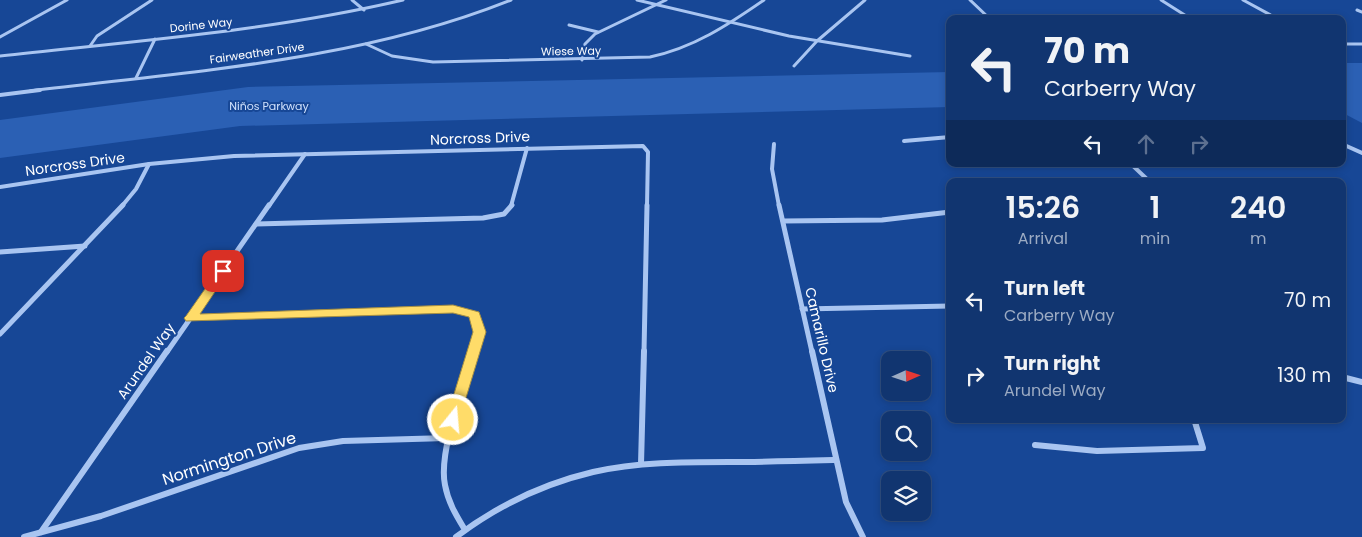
<!DOCTYPE html>
<meta charset="utf-8">
<style>
:root{--surface:#113570;--page:#1e4078;--text:#f1f3f6;--muted:#9cabc3;--line:#305083}
body{margin:0;font-family:Poppins,sans-serif;background:var(--page);color:var(--text);height:100vh;display:flex;flex-direction:column;font-size:19px;white-space:nowrap}
*{box-sizing:border-box;margin:0}
p{font-size:16px;color:var(--muted)}
.icon{flex:none;width:28px;height:28px;fill:none;stroke:currentColor;stroke-width:2;stroke-linecap:round;stroke-linejoin:round}
.map{position:relative;flex:1;overflow:hidden}
.side{position:absolute;left:946px;top:178px;width:400px;height:245px;display:flex;flex-direction:column;background:var(--surface);border-radius:10px;box-shadow:0 2px 8px #0003,0 0 0 1px var(--line)}
.side>*{flex:none}
.guide{position:absolute;left:946px;top:15px;width:400px;height:152px;border-radius:10px;box-shadow:0 2px 8px #0003,0 0 0 1px var(--line);background:#113570;color:var(--text);overflow:hidden}
.needle{width:32px;rotate:87deg}
.buttons{position:absolute;left:881px;top:351px;display:grid;gap:10px}
.buttons a{display:grid;place-items:center;width:50px;height:50px;border-radius:10px;background:var(--surface);box-shadow:0 2px 8px #0003,0 0 0 1px var(--line);font-size:25px}
.pin{position:absolute;display:grid;place-items:center;width:42px;height:42px;color:#fff;margin:-21px;border-radius:10px;box-shadow:0 2px 8px #0006}
.me{position:absolute;width:55px;margin:-28px;rotate:17deg;stroke-linejoin:round;filter:drop-shadow(0 0 4px #0008)}
.turn{display:flex;align-items:center;gap:18px;height:105px;padding:0 15px;font-size:22px}
.turn .icon{width:65px;height:65px;stroke-width:2.5}
.turn b{display:block;font-size:35px;line-height:42px}
.lanes{display:flex;align-items:center;height:48px;padding:0 15px;background:#0003;justify-content:center;gap:25px;direction:ltr}
.lanes .off{opacity:.35}
.eta{display:flex;justify-content:space-evenly;align-items:center;height:85px;text-align:center}
.eta b{font-size:30px;font-weight:600;line-height:35px}
ul{padding:0;list-style:none}
li{display:flex;align-items:center;gap:15px;height:75px;padding:0 15px}
li div{flex:1}
li b{display:block;font-size:19px}
li em{font-style:normal}
.map>svg:first-child{display:block}
.green{fill:#2b60b4}
.lines{fill:none;stroke-linecap:round;stroke-linejoin:round}
.minor-far3{stroke:#a9c5f1;stroke-width:3}
.minor-far2{stroke:#a9c5f1;stroke-width:4}
.minor-far1{stroke:#a9c5f1;stroke-width:5}
.minor{stroke:#a9c5f1;stroke-width:6}
.route{fill:#ffdc69;stroke:#a68f44}
.labels{text-anchor:middle;stroke-width:4;stroke-linejoin:round;paint-order:stroke}
.far-street-label{font-size:11px;fill:#fff;stroke:#174796}
.far-park-label{font-size:11px;fill:#d0e1fc;stroke:#174796}
.street-label{font-size:14px;fill:#fff;stroke:#174796}
.near-street-label{font-size:16px;fill:#fff;stroke:#174796}
</style>
<div class="map">
<svg width="1362" height="537" viewBox="0 0 1362 537">
<rect width="100%" height="100%" fill="#174796"/>
<g class="green">
<path d="M1343 63H1362V123L1343 113Z"/>
<path d="M950 72V107L240 126 0 158V120L248 87Z"/>
</g>
<g class="lines">
<g class="minor-far3">
<path d="M352 0 364 10"/>
<path d="M637 0 789 36 910 56"/>
<path d="M970 0 990 19"/>
<path d="M1161 0 1191 19"/>
<path d="M1243 0 1278 19"/>
<path d="M1357 10 1362 12"/>
<path d="M1094 19 1188 17"/>
<path d="M569 25 598 32"/>
<path d="M0 37 67 0"/>
<path d="M366 44 392 56 433 62 650 57C693 48 728 25 764 0"/>
<path d="M1342 44H1362"/>
<path d="M90 46 97 36 152 0"/>
<path d="M0 56C135 41 271 31 403 0"/>
<path d="M582 60 585 44 595 34 666 0"/>
<path d="M794 66 817 41 865 0"/>
<path d="M136 78 155 39"/>
<path d="M30 91C192 71 359 61 511 0"/>
</g>
<g class="minor-far2">
<path d="M0 95 40 90"/>
<path d="M904 141 950 137"/>
<path d="M774 144 772 169 779 206"/>
<path d="M1342 144 1362 153"/>
<path d="M1131 164 1149 181"/>
<path d="M0 187 149 164 234 156 643 146 648 152 647 206"/>
<path d="M122 206 136 189 149 164"/>
<path d="M269 206 305 154"/>
<path d="M511 206 527 148"/>
</g>
<g class="minor-far1">
<path d="M779 205 812 352"/>
<path d="M783 221 882 220 950 212"/>
<path d="M256 224 483 218 504 214 512 205"/>
<path d="M0 252 85 246"/>
<path d="M802 309 950 306"/>
<path d="M191 318 453 309 475 314 479 332 473 352"/>
<path d="M0 334 123 205"/>
<path d="M167 352 269 205"/>
<path d="M644 352 647 205"/>
</g>
<g class="minor">
<path d="M812 351 846 502 863 537"/>
<path d="M1342 377 1362 382"/>
<path d="M1035 445 1097 451 1203 448 1194 419"/>
<path d="M641 464 644 351"/>
<path d="M465 530C456 515 448 502 445 485 438 453 464 384 474 351"/>
<path d="M41 532 167 351"/>
<path d="M24 537 101 516 299 448 343 441 447 438"/>
<path d="M456 537C497 506 542 484 593 472 637 462 684 462 729 462 765 462 800 461 836 460"/>
</g>
</g>
<path class="route" d="M223 268 229 271 200 314 453 305 479 312 486 332 458 424 453 426 448 424 446 420 473 332 469 317 453 313 186 321 184 318 186 316 219 269Z"/>
<g class="labels">
<g class="far-street-label">
<text transform="translate(201 25) rotate(-6)" y="4">Dorine Way</text>
<text transform="translate(571 51) rotate(-1)" y="4">Wiese Way</text>
<text transform="translate(257 53) rotate(-8)" y="4">Fairweather Drive</text>
</g>
<g class="far-park-label">
<text x="269" y="110">Niños Parkway</text>
</g>
<g class="street-label">
<text transform="translate(480 138) rotate(-2)" y="5">Norcross Drive</text>
<text transform="translate(75 164) rotate(-8)" y="5">Norcross Drive</text>
<text transform="translate(822 340) rotate(77)" y="5">Camarillo Drive</text>
<text transform="translate(146 361) rotate(-55)" y="5">Arundel Way</text>
</g>
<g class="near-street-label">
<text transform="translate(229 458) rotate(-18)" y="6">Normington Drive</text>
</g>
</g>
</svg>
<div class="buttons">
<a><svg class="needle" viewBox="-14 -14 28 28"><path d="M0-13l5 13h-10z" fill="#e53935"/><path d="M0 13l5-13h-10z" fill="#9cabc3"/></svg></a>
<a><svg class="icon" aria-label="search" viewBox="0 0 24 24"><circle cx="10" cy="10" r="6"/><path d="M15 15l6 6"/></svg></a>
<a><svg class="icon" aria-label="layers" viewBox="0 0 24 24"><path d="M12 4l9 5-9 5-9-5zM3 14l9 5 9-5"/></svg></a>
</div>
<div class="pin" style="left:223px;top:271px;background:#d93025"><svg class="icon" aria-label="arrive" viewBox="0 0 24 24"><path d="M6 21V4h12l-3 4 3 4H6"/></svg></div>
<svg class="me" style="left:453px;top:420px" viewBox="-20 -20 40 40"><circle r="17" fill="#ffdc69" stroke="#fff" stroke-width="3"/><path d="M0-11L8 9 0 5-8 9z" fill="#fff"/></svg>
<div class="guide">
<div class="turn"><svg class="icon" aria-label="left" viewBox="0 0 24 24"><path d="M17 20v-9H6M10 6l-5 5 5 5"/></svg><div><b>70 m</b>Carberry Way</div></div>
<div class="lanes"><svg class="icon" aria-label="left" viewBox="0 0 24 24"><path d="M17 20v-9H6M10 6l-5 5 5 5"/></svg><svg class="icon off" aria-label="ahead" viewBox="0 0 24 24"><path d="M12 20V5M6 11l6-6 6 6"/></svg><svg class="icon off" aria-label="right" viewBox="0 0 24 24"><path d="M7 20v-9h11M14 6l5 5-5 5"/></svg></div>
</div>
<section class="side">
<div class="eta">
<div><b>15:26</b><p>Arrival</p></div>
<div><b>1</b><p>min</p></div>
<div><b>240</b><p>m</p></div>
</div>
<ul>
<li><svg class="icon" aria-label="left" viewBox="0 0 24 24"><path d="M17 20v-9H6M10 6l-5 5 5 5"/></svg><div><b>Turn left</b><p>Carberry Way</p></div><em>70 m</em></li>
<li><svg class="icon" aria-label="right" viewBox="0 0 24 24"><path d="M7 20v-9h11M14 6l5 5-5 5"/></svg><div><b>Turn right</b><p>Arundel Way</p></div><em>130 m</em></li>
</ul>
</section>
</div>
